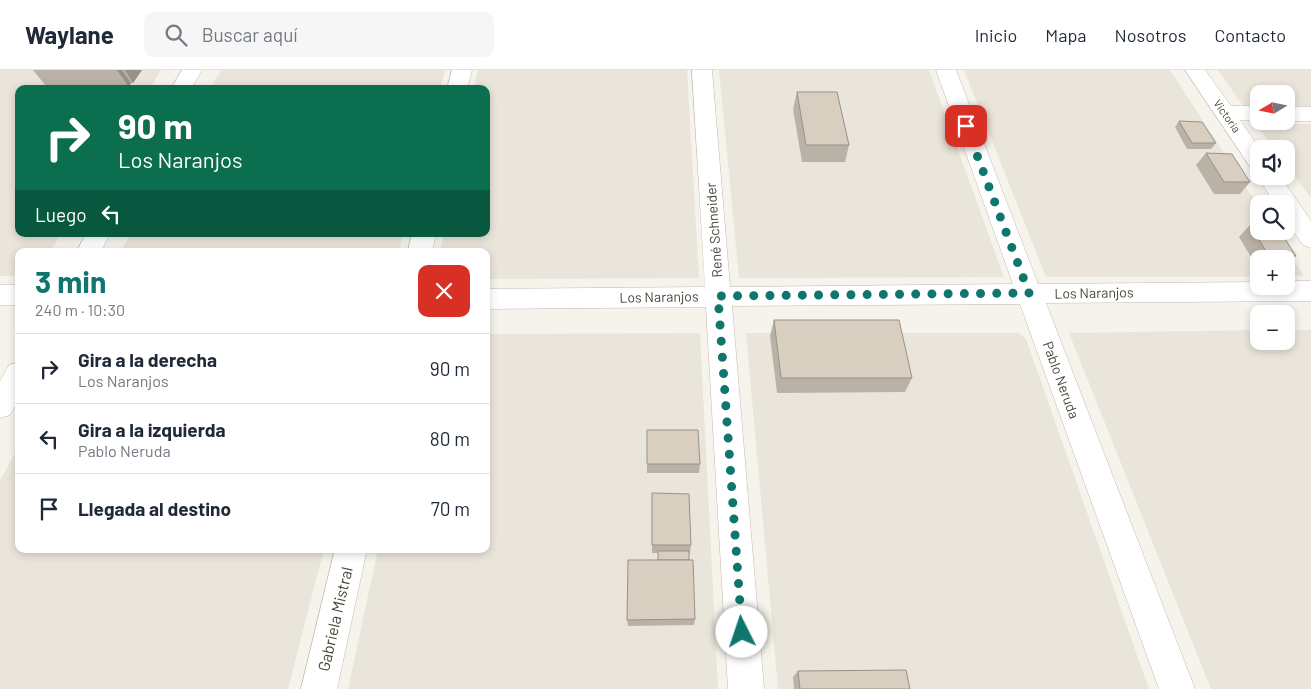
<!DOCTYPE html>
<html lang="es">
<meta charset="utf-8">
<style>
:root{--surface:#fff;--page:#f6f6f7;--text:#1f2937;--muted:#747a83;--line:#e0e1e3;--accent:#0f766e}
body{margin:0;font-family:Barlow,sans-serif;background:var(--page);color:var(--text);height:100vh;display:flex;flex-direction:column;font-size:19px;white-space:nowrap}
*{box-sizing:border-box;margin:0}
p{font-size:16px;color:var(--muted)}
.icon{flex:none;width:28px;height:28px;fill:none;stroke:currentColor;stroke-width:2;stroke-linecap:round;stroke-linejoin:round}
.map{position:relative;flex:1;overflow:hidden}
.sheet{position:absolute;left:15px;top:178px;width:475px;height:305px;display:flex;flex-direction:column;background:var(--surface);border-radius:10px;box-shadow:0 2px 8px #0003}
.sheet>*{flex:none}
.hud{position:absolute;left:15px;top:15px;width:475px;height:152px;border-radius:10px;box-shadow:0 2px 8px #0003;background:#0b6e4f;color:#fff;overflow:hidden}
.needle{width:32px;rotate:260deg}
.controls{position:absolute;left:1250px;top:15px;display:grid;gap:10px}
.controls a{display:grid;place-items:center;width:45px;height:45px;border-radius:10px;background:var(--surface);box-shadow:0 2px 8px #0003;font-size:25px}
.pin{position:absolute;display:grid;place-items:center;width:42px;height:42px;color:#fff;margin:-21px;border-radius:10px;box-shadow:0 2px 8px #0006}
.me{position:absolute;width:55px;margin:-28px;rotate:356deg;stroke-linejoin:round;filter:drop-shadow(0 0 4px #0008)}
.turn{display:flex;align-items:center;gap:18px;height:105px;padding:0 20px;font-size:22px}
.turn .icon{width:65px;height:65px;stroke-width:2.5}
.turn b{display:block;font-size:35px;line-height:42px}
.then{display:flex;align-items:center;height:48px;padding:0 20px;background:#0003;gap:10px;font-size:19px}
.round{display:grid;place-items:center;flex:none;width:52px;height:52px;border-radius:10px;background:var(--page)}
.summary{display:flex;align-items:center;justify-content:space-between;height:85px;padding:0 20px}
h1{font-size:30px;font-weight:700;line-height:38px;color:var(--accent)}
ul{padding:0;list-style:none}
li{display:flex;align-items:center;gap:15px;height:70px;padding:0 20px;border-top:1px solid var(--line)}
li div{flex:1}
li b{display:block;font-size:19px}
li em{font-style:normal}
header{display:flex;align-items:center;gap:30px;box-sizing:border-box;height:70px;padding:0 25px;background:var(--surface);border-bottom:1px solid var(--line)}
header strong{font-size:24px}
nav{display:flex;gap:28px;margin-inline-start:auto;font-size:18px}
.search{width:350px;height:45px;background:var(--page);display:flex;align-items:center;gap:12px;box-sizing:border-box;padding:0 18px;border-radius:10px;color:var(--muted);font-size:19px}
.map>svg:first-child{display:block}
.residential{fill:#eae5da}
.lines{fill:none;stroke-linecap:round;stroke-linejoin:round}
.minor-casing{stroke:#c2bbae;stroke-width:1}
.minor{fill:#fff;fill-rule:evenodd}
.wall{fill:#bab2a6}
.shaded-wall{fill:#979187}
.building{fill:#d8cfc1;stroke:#979187}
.route{stroke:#0f766e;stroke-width:9;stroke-dasharray:0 16.2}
.labels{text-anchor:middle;stroke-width:4;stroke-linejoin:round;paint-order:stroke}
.far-street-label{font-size:11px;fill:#4b4439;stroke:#fff}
.street-label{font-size:14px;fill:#4b4439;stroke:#fff}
.near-street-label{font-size:16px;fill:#4b4439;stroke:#fff}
</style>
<header>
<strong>Waylane</strong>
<div class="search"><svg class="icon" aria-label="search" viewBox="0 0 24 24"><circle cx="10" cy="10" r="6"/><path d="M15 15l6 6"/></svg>Buscar aquí</div>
<nav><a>Inicio</a><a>Mapa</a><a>Nosotros</a><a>Contacto</a></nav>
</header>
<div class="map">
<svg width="1311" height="619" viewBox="0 0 1311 619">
<rect width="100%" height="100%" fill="#f6f3ec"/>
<g class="residential">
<path d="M0 0H161L150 19H19V164H61L50 181H19V206H0Z"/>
<path d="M221 0H445L440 19H210Z"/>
<path d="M478 0H687L699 208 486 209V181H440L444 164H486V19H474Z"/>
<path d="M719 0H929L1004 207 739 208Z"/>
<path d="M964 0H1170L1259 137V161H1275L1304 206H1286V189H1259V207H1046Z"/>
<path d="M1218 0H1311V36H1286V24H1259V36H1243Z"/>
<path d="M1256 54H1311V128L1286 95V79H1274Z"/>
<path d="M131 164H403L399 181H121Z"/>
<path d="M1259 260V271H1286V260H1311V619H1211L1069 263Z"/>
<path d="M700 263 718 619H348L378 479H486V264Z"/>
<path d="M746 263H1019L1026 269 1149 619H778Z"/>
<path d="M19 376V479H324L288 619H0V410Z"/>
</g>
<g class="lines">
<defs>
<g id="minor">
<path d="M182 0H202L191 19H171Z"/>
<path d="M452 0H472L467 19H447Z"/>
<path d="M692 0H712L730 217 1013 214 936 0H956L1038 214 1259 212V216H1286V211H1311V231L1046 233 1195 619H1159L1020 234 732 236 764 619H728L706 237 486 239V219L705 217Z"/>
<path d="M1185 0H1205L1231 36H1259V50H1240L1260 79H1259V100L1251 98Z"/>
<rect x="1286" y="37" width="25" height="14"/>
<path d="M1259 103V106H1280L1311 151V178L1303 175 1286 151V134H1275L1257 106Z"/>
<path d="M86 164H110L101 181H77Z"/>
<path d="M412 164H436L432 181H408Z"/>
<rect x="0" y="215" width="19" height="20"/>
<path d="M19 292V329L10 345 0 348V311L9 295Z"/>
<path d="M335 479H367L337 619H301Z"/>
</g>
</defs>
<use href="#minor" class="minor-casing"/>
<use href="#minor" class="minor"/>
</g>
<g class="wall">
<path d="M33 0H142L133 13H131L129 17 46 16Z"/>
<path d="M797 22 849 75 845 92H802L793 39Z"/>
<path d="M1179 51 1216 73 1211 79H1187L1175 57Z"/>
<path d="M1206 83 1250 112 1240 124H1214L1196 95Z"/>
<path d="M1250 155 1296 186 1286 195V189H1259V197H1257L1239 167Z"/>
<path d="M774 250 912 308 905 322 777 323 770 266Z"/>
<path d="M647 394H700L699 403H647Z"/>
<path d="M652 423 691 475 690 483H689V490L695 549 694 555 628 556 627 550 658 490V483H652Z"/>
<path d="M798 601 910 619H794L793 607Z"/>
</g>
<g class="shaded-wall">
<path d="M117 0H122L131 13 129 17Z"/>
<path d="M125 0H142L133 13Z"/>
</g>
<g class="building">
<path d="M797 22H837L849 75H806Z"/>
<path d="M1179 51 1202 52 1216 73H1192Z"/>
<path d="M1206 83 1232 84 1250 112H1224Z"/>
<path d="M1250 155H1259V161H1280L1296 186H1269Z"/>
<path d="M774 250H899L912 308H781Z"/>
<path d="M647 360H698L700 394H647Z"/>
<path d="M652 423 689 424 691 475H652Z"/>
<rect x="658" y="481" width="31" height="9"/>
<path d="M628 490H693L695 549 627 550Z"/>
<path d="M906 600 910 619H800L798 601Z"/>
</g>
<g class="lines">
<path class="route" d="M742 562 718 226 1029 223 966 56"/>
</g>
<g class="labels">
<g class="far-street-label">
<text transform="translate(1227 46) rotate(55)" y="4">Victoria</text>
</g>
<g class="street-label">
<text transform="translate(714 160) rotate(-94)" y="5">René Schneider</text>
<text transform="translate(1094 223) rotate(-1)" y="5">Los Naranjos</text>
<text transform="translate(659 227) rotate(-1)" y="5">Los Naranjos</text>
<text transform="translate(1061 310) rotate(70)" y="5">Pablo Neruda</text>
</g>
<g class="near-street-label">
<text transform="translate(335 549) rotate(-77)" y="6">Gabriela Mistral</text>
</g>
</g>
</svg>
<div class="controls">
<a><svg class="needle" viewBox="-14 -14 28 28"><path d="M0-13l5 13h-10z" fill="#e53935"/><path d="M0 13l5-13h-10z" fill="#747a83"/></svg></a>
<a><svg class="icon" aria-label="sound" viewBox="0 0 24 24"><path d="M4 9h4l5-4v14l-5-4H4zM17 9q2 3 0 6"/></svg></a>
<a><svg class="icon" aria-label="search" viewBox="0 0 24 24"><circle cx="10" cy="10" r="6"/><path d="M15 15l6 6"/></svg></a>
<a>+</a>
<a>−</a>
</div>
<div class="pin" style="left:966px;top:56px;background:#d93025"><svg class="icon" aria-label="arrive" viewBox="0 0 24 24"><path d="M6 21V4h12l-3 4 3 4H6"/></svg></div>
<svg class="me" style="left:742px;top:562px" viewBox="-20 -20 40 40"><circle r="19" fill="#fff"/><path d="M0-13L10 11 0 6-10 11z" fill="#0f766e"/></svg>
<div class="hud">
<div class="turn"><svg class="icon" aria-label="right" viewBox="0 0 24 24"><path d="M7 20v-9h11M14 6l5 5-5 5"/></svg><div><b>90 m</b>Los Naranjos</div></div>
<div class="then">Luego<svg class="icon" aria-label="left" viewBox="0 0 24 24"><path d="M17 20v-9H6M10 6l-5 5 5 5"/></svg></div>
</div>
<section class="sheet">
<div class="summary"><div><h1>3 min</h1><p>240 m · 10:30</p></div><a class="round" style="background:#d93025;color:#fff"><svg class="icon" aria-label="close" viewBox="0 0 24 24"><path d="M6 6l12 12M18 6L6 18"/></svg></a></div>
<ul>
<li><svg class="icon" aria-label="right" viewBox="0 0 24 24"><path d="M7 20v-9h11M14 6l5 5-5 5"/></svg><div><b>Gira a la derecha</b><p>Los Naranjos</p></div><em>90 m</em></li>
<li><svg class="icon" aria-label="left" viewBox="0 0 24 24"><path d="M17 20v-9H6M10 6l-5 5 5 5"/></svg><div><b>Gira a la izquierda</b><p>Pablo Neruda</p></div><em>80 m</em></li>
<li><svg class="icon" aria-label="arrive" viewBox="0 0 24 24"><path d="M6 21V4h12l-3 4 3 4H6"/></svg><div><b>Llegada al destino</b></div><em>70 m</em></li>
</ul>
</section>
</div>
